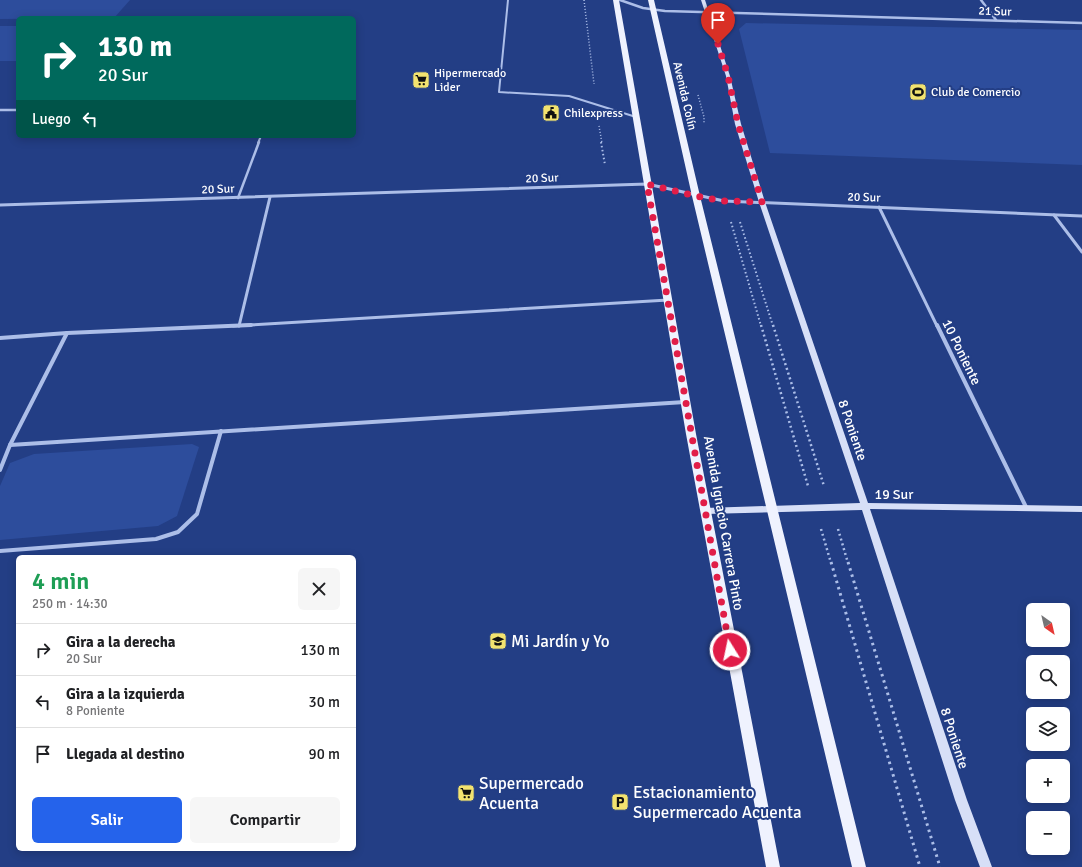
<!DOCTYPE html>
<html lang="es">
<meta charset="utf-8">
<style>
:root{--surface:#fff;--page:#f6f6f6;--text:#202124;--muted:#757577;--line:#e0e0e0;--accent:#2563eb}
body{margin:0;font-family:Signika,sans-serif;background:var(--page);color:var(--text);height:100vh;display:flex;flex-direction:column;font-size:15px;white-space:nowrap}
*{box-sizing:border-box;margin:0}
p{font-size:13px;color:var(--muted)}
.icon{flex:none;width:22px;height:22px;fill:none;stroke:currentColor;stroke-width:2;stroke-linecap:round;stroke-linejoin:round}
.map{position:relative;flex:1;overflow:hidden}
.details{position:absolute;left:16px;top:555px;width:340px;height:296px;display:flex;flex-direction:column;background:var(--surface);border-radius:6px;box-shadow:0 2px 10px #0003}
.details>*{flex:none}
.top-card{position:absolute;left:16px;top:16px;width:340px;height:122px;border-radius:6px;box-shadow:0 2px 10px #0003;background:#00695c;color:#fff;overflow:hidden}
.needle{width:26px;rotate:146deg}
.controls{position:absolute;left:1026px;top:603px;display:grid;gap:8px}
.controls a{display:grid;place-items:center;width:44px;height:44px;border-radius:6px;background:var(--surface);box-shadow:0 2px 10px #0003;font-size:20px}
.pin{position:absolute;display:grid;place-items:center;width:34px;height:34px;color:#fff;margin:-41px -17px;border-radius:50% 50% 50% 0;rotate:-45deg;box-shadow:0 0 4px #0007}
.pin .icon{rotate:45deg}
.me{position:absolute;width:44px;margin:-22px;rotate:350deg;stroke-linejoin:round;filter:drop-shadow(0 0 3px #0008)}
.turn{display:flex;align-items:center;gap:14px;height:84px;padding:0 16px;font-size:18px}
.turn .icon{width:52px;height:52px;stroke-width:2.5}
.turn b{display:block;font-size:28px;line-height:34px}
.then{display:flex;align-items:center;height:38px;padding:0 16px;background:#0003;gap:8px;font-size:15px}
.round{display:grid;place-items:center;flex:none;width:42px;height:42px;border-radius:6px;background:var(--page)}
.head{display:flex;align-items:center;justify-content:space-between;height:68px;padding:0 16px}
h1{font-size:24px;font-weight:600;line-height:30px;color:#1e9e55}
.button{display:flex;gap:8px;margin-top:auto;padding:8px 16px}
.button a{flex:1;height:46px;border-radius:6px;background:var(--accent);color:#fff;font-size:16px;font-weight:600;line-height:46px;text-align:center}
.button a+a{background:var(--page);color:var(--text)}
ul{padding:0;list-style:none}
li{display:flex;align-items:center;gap:12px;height:52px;padding:0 16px;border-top:1px solid var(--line)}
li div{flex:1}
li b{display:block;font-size:15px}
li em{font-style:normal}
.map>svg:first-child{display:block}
.green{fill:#2d4d9c}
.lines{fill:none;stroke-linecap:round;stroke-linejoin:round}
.path-far3{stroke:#acbee8;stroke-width:1.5;stroke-dasharray:1 2;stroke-linecap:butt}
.path-far2{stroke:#acbee8;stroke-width:2;stroke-dasharray:1.5 2.5;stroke-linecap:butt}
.path-far1{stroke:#acbee8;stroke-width:2.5;stroke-dasharray:2 3;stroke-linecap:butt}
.path{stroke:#acbee8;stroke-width:3;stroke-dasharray:2.5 4;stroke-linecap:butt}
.lane-far1{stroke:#acbee8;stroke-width:2}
.lane{stroke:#acbee8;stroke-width:2.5}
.street-far2{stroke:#acbee8;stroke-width:2.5}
.street-far1{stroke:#acbee8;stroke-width:3}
.street{stroke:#acbee8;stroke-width:4}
.secondary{fill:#d7dff7;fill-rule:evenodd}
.primary{fill:#eff2fe;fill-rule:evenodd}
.route{stroke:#e11d48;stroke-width:7;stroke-dasharray:0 12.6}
.labels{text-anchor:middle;stroke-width:4;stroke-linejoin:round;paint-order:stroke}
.far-street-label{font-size:12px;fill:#fff;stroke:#233e85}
.far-poi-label{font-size:12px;fill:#fff;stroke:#233e85;text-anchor:start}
.street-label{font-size:14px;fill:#fff;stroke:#233e85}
.near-poi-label{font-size:17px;fill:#fff;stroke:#233e85;text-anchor:start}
</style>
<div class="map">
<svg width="1082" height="867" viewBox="0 0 1082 867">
<rect width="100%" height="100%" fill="#233e85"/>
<g class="green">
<path d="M0 0H130L114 18 0 19Z"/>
<path d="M746 23 1082 30V165L770 153 739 29Z"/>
<rect x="0" y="26" width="18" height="35"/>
<path d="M192 444 199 447 177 516 158 526 0 540V486L10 463 34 454Z"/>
</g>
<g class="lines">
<g class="path-far3">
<path d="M584 0 594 84"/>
<path d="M698 95 704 117V123"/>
<path d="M599 126 602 143"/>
</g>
<g class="path-far2">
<path d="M601 142 605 165"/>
<path d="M731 222 761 326"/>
<path d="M740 222 773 326"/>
</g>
<g class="path-far1">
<path d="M761 325 808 486"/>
<path d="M773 325 824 486"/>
<path d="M821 529 831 563"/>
<path d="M838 529 848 563"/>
</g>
<g class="path">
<path d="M831 562 920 867"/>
<path d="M848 562 940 867"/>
</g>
<g class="lane-far1">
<path d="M508 0 499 92 569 96 636 117"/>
<path d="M258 143 261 136"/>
</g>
<path class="lane" d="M238 198 259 142"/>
<g class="street-far2">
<path d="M620 0 643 8 665 11 1082 23"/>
<path d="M981 0 996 20"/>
<path d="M0 110H18"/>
</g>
<g class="street-far1">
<path d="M0 205 647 184 724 201 1082 216"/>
<path d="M879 207 937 326"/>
<path d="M1054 215 1082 252"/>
<path d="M233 326 668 300"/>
<path d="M239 326 270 197"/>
</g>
<g class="street">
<path d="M937 325 1026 507"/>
<path d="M0 338 67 333 251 325"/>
<path d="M10 445 685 402"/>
<path d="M0 470 10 445 67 333"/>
<path d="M0 551 156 539 178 532 197 514 221 431"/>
</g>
<path class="secondary" d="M701 0H705L730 76 741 124 765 202 868 503 1082 506V512L870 509 967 800 992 867H980L955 800 862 510 705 514 702 513 701 511 702 509 705 508 860 503 759 202 735 124 726 76Z"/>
<g class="primary">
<path d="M613 0H619L696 434 780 867H766L686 434Z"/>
<path d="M648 0H654L700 196 866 867H852L692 196Z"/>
</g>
</g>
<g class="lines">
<path class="route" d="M718 44 728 76 738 124 762 202 724 201 696 196 647 184 730 650"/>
</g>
<defs>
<symbol id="supermarket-square" viewBox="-11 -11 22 22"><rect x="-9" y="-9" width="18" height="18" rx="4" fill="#f3e36f" stroke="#233e85"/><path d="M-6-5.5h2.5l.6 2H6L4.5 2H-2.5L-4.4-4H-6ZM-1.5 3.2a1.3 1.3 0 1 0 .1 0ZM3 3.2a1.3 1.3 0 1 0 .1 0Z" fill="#111"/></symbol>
<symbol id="stadium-square" viewBox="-11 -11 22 22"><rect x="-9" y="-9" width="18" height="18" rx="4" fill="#f3e36f" stroke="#233e85"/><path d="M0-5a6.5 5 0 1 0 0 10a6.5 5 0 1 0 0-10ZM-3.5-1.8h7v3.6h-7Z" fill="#111"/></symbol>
<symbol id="civic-square" viewBox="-11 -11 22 22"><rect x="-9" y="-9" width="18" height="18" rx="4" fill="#f3e36f" stroke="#233e85"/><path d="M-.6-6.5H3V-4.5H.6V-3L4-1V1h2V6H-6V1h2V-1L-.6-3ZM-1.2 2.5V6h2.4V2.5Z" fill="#111"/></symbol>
<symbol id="school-square" viewBox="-11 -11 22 22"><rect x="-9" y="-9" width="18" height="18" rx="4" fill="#f3e36f" stroke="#233e85"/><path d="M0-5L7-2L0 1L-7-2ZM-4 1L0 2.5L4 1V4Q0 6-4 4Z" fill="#111"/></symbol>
<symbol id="parking-square" viewBox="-11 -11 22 22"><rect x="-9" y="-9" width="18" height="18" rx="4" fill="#f3e36f" stroke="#233e85"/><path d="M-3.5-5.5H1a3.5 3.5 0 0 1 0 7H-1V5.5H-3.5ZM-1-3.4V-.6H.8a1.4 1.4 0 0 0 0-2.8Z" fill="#111"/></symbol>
</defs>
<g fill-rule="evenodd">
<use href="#supermarket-square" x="411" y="70" width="20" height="20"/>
<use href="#stadium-square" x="908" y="82" width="20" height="20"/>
<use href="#civic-square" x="541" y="103" width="20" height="20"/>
<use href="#school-square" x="488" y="631" width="20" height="20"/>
<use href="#supermarket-square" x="456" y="783" width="20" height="20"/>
<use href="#parking-square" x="610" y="792" width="20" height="20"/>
</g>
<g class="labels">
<g class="far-street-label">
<text transform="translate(995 11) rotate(2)" y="4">21 Sur</text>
<text transform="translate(685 96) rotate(77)" y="4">Avenida Colín</text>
<text transform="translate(542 178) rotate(-2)" y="4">20 Sur</text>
<text transform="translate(218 189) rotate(-2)" y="4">20 Sur</text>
<text transform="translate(864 197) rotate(2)" y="4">20 Sur</text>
</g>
<g class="far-poi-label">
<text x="434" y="77">Hipermercado<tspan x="434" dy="14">Lider</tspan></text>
<text x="931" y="96">Club de Comercio</text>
<text x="564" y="117">Chilexpress</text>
</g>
<g class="street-label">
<text transform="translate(962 352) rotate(64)" y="5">10 Poniente</text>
<text transform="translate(853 430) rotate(71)" y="5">8 Poniente</text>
<text x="894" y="499">19 Sur</text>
<text transform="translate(724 523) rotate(80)" y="5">Avenida Ignacio Carrera Pinto</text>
<text transform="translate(955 738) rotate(72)" y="5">8 Poniente</text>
</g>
<g class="near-poi-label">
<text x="511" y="647">Mi Jardín y Yo</text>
<text x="479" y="789">Supermercado<tspan x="479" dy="20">Acuenta</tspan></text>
<text x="633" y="798">Estacionamiento<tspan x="633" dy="20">Supermercado Acuenta</tspan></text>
</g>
</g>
</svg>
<div class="controls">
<a><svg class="needle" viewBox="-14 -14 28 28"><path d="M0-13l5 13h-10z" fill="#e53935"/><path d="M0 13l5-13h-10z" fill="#757577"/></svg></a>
<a><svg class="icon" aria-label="search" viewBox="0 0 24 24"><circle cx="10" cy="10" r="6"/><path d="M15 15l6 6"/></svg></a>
<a><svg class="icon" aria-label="layers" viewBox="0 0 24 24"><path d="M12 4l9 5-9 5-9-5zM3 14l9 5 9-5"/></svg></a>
<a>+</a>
<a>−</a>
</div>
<div class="pin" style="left:718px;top:44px;background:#d93025"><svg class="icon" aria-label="arrive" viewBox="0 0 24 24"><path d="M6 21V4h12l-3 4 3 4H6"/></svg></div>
<svg class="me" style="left:730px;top:650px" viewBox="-20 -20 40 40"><circle r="17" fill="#e11d48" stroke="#fff" stroke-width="3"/><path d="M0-11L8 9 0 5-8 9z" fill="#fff"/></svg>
<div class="top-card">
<div class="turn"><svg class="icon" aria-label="right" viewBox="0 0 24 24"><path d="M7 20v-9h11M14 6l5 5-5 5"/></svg><div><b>130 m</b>20 Sur</div></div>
<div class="then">Luego<svg class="icon" aria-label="left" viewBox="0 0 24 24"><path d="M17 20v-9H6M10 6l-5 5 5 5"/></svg></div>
</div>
<section class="details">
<div class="head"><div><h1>4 min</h1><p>250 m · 14:30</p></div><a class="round"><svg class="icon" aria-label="close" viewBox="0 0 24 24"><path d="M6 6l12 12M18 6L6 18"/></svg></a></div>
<ul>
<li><svg class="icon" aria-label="right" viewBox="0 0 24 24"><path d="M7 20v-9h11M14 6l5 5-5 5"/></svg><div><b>Gira a la derecha</b><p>20 Sur</p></div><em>130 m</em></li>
<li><svg class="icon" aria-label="left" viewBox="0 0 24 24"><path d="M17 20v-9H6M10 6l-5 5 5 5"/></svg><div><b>Gira a la izquierda</b><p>8 Poniente</p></div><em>30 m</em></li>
<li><svg class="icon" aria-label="arrive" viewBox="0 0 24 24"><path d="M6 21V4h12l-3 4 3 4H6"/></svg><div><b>Llegada al destino</b></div><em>90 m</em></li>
</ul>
<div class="button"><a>Salir</a><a>Compartir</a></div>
</section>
</div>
